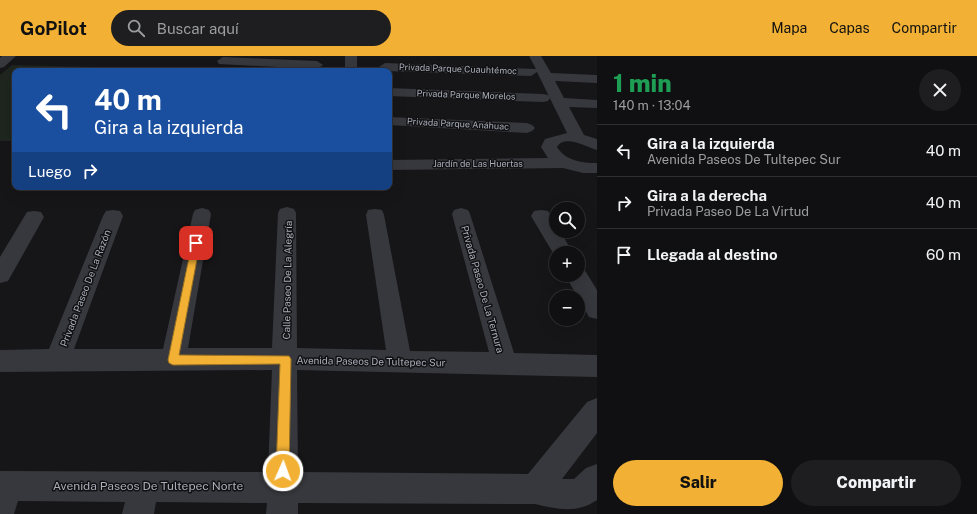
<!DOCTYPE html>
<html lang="es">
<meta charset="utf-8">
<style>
:root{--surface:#101012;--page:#1e1e20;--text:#f1f3f6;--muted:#9c9d9f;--line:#303032;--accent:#f2b134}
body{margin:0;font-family:"Public Sans",sans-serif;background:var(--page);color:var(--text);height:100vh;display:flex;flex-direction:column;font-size:15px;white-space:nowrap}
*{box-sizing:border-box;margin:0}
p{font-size:13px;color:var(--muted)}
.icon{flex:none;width:22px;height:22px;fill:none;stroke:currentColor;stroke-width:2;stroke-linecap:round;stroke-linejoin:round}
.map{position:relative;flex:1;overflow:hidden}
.details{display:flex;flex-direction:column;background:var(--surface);width:380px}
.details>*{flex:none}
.top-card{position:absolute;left:12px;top:12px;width:380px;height:122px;border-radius:8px;box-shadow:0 4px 16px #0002,0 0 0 1px var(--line);background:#1a4fa0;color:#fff;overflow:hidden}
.fabs{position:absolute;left:549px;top:146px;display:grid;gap:8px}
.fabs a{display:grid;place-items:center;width:36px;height:36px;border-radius:50%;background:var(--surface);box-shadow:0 4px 16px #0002,0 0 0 1px var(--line);font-size:20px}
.pin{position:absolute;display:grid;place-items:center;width:34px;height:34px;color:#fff;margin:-17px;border-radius:8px;box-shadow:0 2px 6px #0006}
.me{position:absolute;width:44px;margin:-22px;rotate:2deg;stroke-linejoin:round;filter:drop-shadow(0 0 3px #0008)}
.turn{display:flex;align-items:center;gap:14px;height:84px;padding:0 16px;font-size:18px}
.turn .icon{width:52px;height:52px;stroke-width:2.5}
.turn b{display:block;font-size:28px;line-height:34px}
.then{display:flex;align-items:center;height:38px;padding:0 16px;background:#0003;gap:8px;font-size:15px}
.round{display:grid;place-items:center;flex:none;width:42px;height:42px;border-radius:21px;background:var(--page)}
.head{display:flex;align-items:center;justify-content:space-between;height:68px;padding:0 16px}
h1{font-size:24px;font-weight:800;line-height:30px;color:#1e9e55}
.cta{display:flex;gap:8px;margin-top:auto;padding:8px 16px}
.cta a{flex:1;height:46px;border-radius:24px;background:var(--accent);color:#111;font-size:16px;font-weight:800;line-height:46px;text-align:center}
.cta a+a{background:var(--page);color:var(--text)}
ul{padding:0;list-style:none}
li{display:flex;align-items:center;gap:12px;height:52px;padding:0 16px;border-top:1px solid var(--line)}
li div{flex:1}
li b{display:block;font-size:15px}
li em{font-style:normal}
header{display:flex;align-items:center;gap:24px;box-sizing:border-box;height:56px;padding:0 20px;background:var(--accent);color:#111}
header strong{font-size:19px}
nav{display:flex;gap:22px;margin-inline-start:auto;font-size:14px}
.search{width:280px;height:36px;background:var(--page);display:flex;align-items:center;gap:10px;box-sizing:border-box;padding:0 14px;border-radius:22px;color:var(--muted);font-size:15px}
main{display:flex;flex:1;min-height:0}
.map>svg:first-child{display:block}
.green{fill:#1e261f}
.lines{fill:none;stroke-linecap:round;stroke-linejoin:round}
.minor{fill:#37383d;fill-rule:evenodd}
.route{fill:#f2b134;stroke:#9d7322}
.labels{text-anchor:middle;stroke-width:3;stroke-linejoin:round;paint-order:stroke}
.far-street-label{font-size:9px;fill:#a8adb8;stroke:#111113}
.street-label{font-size:10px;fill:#a8adb8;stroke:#111113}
.near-street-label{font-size:12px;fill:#a8adb8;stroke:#111113}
</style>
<header>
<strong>GoPilot</strong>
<div class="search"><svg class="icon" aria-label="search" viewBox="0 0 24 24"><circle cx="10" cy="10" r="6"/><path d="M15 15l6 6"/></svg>Buscar aquí</div>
<nav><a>Mapa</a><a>Capas</a><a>Compartir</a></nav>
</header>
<main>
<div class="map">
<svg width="597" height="458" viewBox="0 0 597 458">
<rect width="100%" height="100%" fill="#161618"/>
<g class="green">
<path d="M12 9 98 11 95 15H15V85H0V19Z"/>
<path d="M101 11 185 13V15H97Z"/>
</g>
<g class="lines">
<g class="minor">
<path d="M2 0H16L4 11 0 12V2Z"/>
<rect x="345" y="0" width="12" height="15"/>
<path d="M529 0H541L551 17 597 19V27L555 25 564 42 597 44V52L569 51 584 79 597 83V94C586 91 565 78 557 91 566 105 582 107 597 107V117H583L563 112 389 114V104L548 102 541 91 545 83 567 77 537 16 531 20 385 15 379 11 385 7 536 13Z"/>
<path d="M223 1 317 5 323 9 317 13 219 8 217 5Z"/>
<path d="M389 32 543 38 548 39 550 42 548 45 543 46 389 40Z"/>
<path d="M389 61 527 67 532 69 535 72 532 75 527 77 389 69Z"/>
<path d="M287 151 294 153 296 157 297 292 386 294 366 159 368 154 375 153 382 154 384 159 410 295 489 296 452 158 454 154 461 152 468 154 470 158 514 297 597 299V321L297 314 298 416 528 418 587 346 597 342V377L562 423H574L586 412 597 408V444C577 458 557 453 535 448L298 447V458H266L267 447 156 446 154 458H122L125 446 18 445 14 458H0V415L268 416 272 314 0 316V294L49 293 103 160 106 155 113 154 120 155 123 160 74 293H163L193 158 195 154 202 152 209 154 211 158 188 292H272L278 157 280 153Z"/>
<path d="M541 154 548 155 556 169V175H560L573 197H556V202L531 160 534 155Z"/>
<path d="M34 155 41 156 44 161 8 225 0 227V201L27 156Z"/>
<path d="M578 211 584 213 597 234V263L589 261 565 219H578Z"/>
</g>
</g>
<path class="route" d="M196 184 200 187 179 299 289 300 291 303 289 415 287 419 283 421 278 419 276 415 280 308 173 309 169 307 168 304 192 187Z"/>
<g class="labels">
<g class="far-street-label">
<text transform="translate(458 13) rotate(2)" y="3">Privada Parque Cuauhtémoc</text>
<text transform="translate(466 39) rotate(2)" y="3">Privada Parque Morelos</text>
<text transform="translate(458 68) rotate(3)" y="3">Privada Parque Anáhuac</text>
<text x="478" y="111">Jardín de Las Huertas</text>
</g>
<g class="street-label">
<text transform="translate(287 224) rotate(-89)" y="4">Calle Paseo De La Alegría</text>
<text transform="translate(85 232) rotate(-69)" y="4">Privada Paseo De La Razón</text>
<text transform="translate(483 233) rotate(74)" y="4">Privada Paseo De La Ternura</text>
<text transform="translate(371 305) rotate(1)" y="4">Avenida Paseos De Tultepec Sur</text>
</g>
<g class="near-street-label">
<text x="148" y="434">Avenida Paseos De Tultepec Norte</text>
</g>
</g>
</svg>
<div class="fabs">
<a><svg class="icon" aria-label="search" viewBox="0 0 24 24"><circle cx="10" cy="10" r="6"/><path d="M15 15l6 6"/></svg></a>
<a>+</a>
<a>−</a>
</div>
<div class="pin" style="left:196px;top:187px;background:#d93025"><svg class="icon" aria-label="arrive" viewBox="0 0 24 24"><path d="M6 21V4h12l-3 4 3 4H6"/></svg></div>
<svg class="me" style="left:283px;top:415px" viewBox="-20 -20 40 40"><circle r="17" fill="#f2b134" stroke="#fff" stroke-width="3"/><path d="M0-11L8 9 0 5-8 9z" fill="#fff"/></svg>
<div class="top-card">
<div class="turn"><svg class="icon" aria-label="left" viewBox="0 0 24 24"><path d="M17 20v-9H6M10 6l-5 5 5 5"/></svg><div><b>40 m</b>Gira a la izquierda</div></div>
<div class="then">Luego<svg class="icon" aria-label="right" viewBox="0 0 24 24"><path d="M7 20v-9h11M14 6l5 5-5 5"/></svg></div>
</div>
</div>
<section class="details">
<div class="head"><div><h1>1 min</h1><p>140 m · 13:04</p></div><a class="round"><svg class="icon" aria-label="close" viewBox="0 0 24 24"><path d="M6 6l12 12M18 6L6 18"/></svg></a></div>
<ul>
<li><svg class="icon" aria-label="left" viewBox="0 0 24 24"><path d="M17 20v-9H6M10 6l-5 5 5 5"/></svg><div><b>Gira a la izquierda</b><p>Avenida Paseos De Tultepec Sur</p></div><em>40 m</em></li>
<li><svg class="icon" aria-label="right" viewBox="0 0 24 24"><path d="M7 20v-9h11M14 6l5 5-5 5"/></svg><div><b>Gira a la derecha</b><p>Privada Paseo De La Virtud</p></div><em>40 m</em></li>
<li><svg class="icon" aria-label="arrive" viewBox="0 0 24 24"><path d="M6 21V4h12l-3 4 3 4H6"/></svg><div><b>Llegada al destino</b></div><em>60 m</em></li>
</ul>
<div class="cta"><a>Salir</a><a>Compartir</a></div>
</section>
</main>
